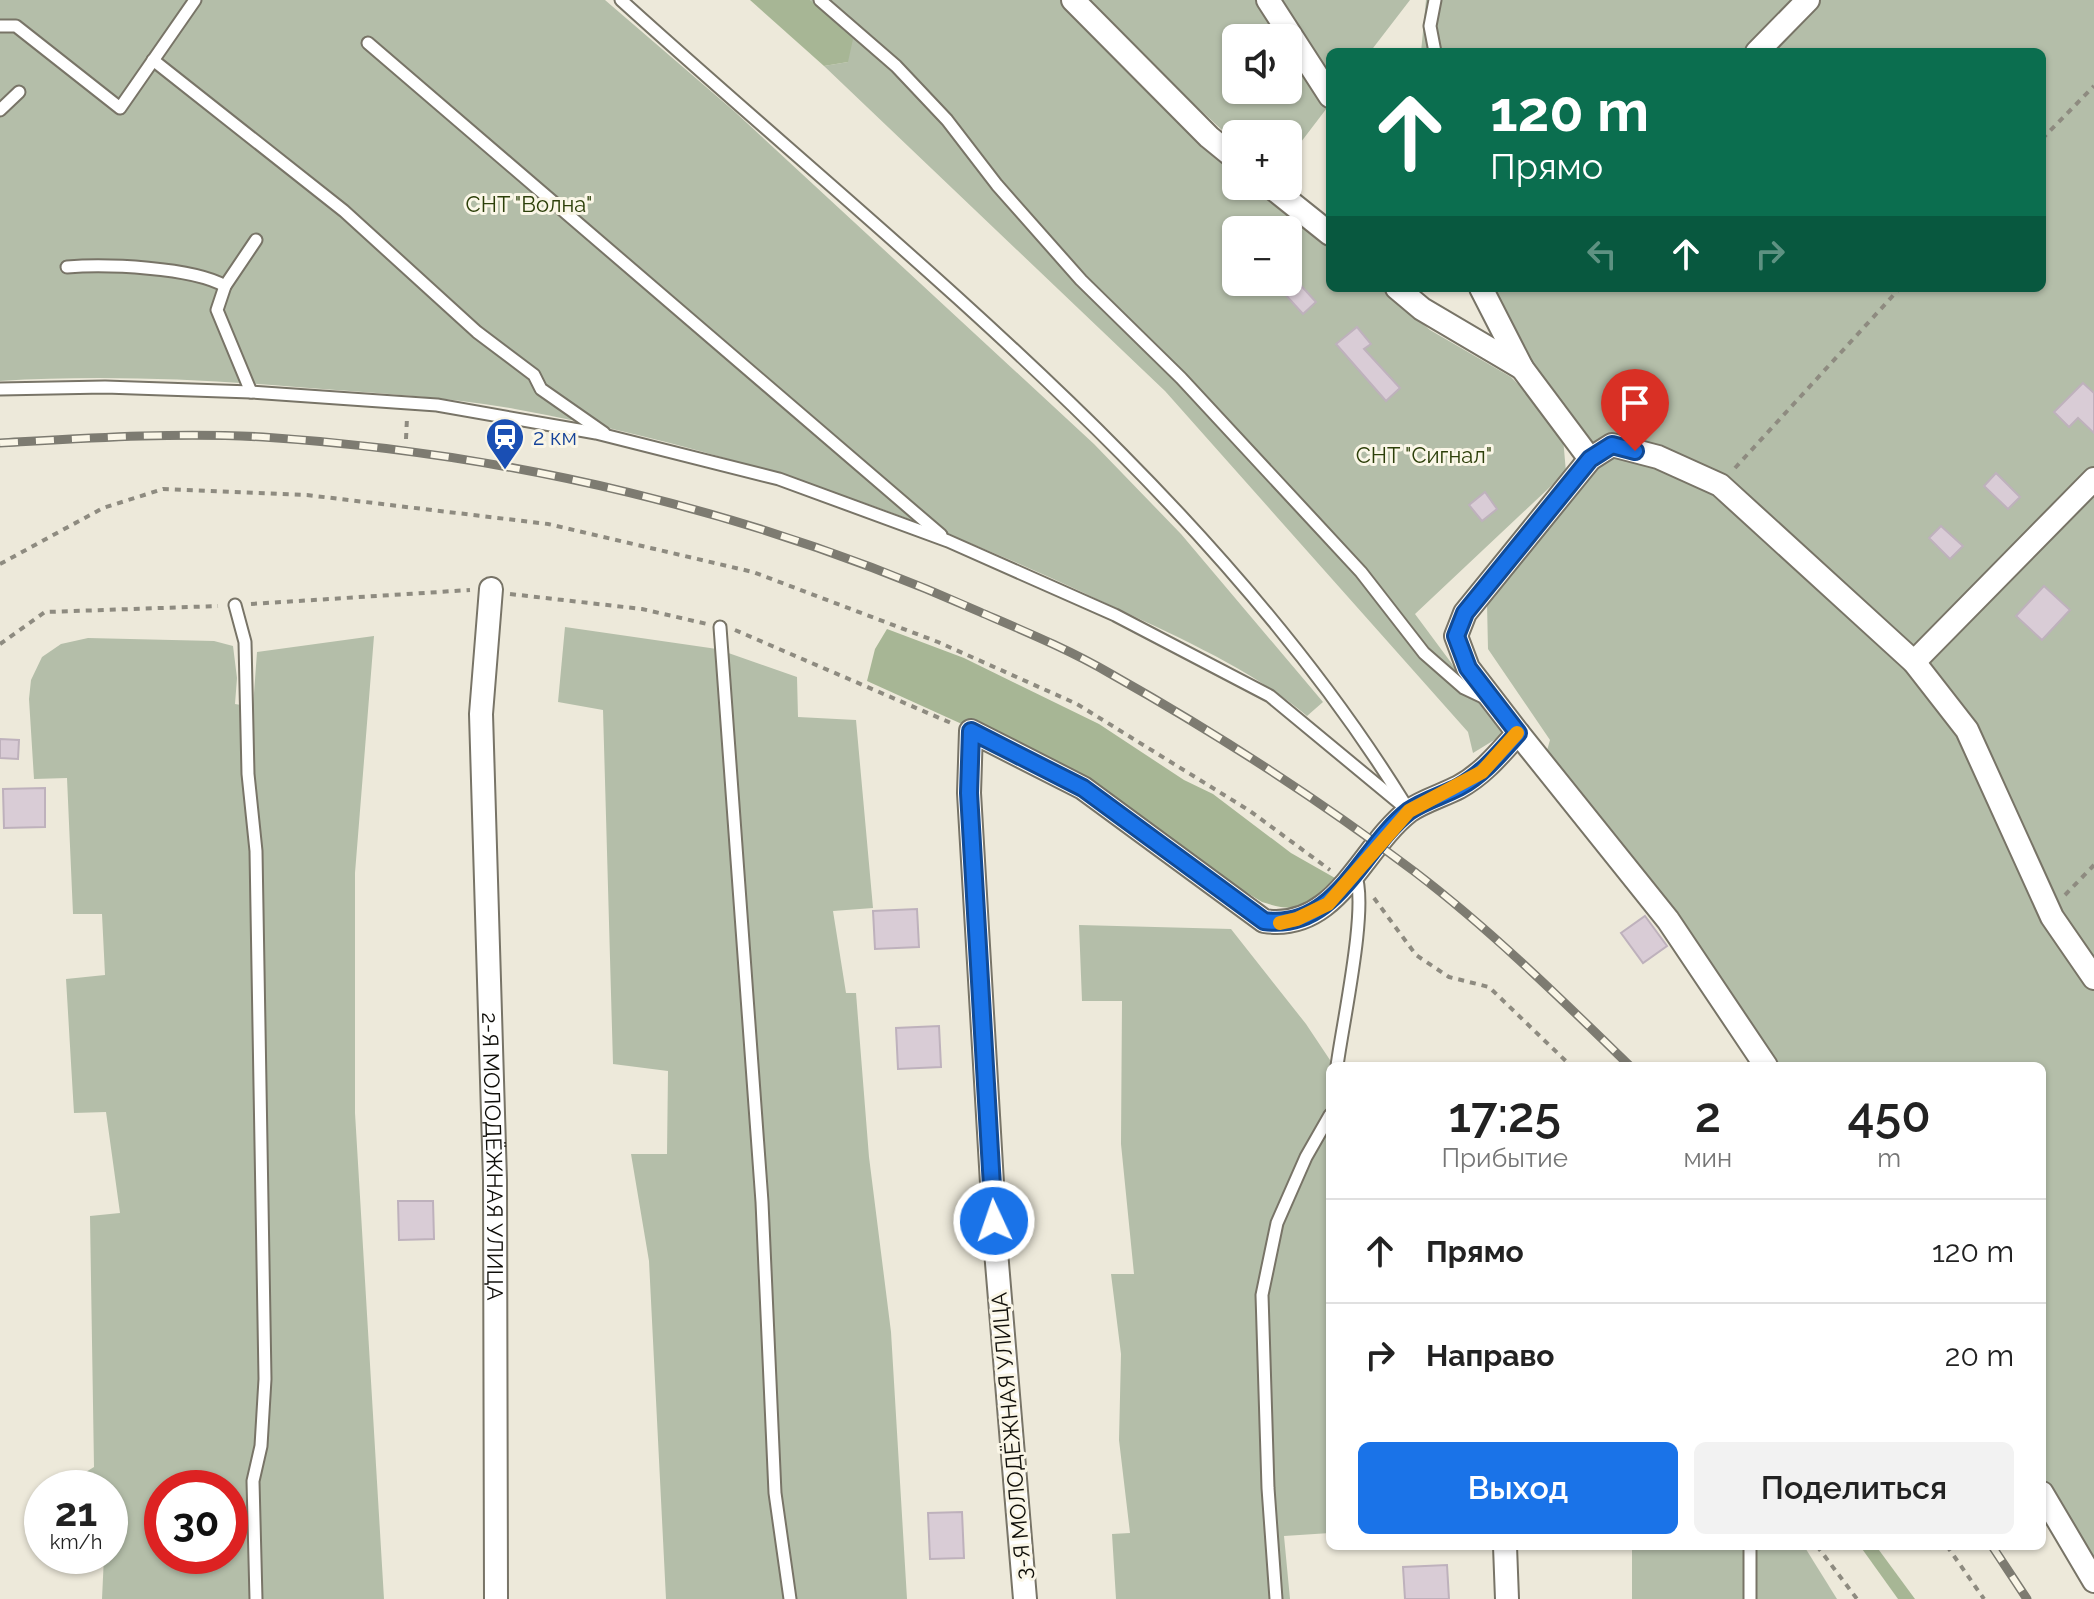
<!DOCTYPE html>
<html lang="ru">
<meta charset="utf-8">
<style>
:root{--surface:#fff;--page:#f2f2f2;--text:#222;--muted:#767676;--line:#e0e0e0;--accent:#1a73e8}
body{margin:0;font-family:Raleway,sans-serif;background:var(--page);color:var(--text);height:100vh;display:flex;flex-direction:column;font-size:30px;white-space:nowrap}
*{box-sizing:border-box;margin:0}
p{font-size:26px;color:var(--muted)}
.icon{flex:none;width:44px;height:44px;fill:none;stroke:currentColor;stroke-width:2;stroke-linecap:round;stroke-linejoin:round}
.map{position:relative;flex:1;overflow:hidden}
.sheet{position:absolute;left:1326px;top:1062px;width:720px;height:488px;display:flex;flex-direction:column;background:var(--surface);border-radius:12px;box-shadow:0 2px 6px #0004}
.sheet>*{flex:none}
.guide{position:absolute;left:1326px;top:48px;width:720px;height:244px;border-radius:12px;box-shadow:0 2px 6px #0004;background:#0b6e4f;color:#fff;overflow:hidden}
.fabs{position:absolute;left:1222px;top:24px;display:grid;gap:16px}
.fabs a{display:grid;place-items:center;width:80px;height:80px;border-radius:12px;background:var(--surface);box-shadow:0 2px 6px #0004;font-size:40px}
.speed{position:absolute;left:24px;top:1470px;display:flex;gap:16px;font-size:40px;font-weight:700;text-align:center}
.speed>*{display:grid;place-content:center;width:104px;height:104px;border-radius:50%;background:var(--surface);box-shadow:0 2px 6px #0004;line-height:1}
.speed small{font-size:20px;font-weight:400}
.speed .limit{border:12px solid #d22;background:#fff;color:#111}
.pin{position:absolute;display:grid;place-items:center;width:68px;height:68px;color:#fff;margin:-82px -34px;border-radius:50% 50% 50% 0;rotate:-45deg;box-shadow:0 0 8px #0007}
.pin .icon{rotate:45deg}
.me{position:absolute;width:88px;margin:-44px;rotate:357deg;stroke-linejoin:round;filter:drop-shadow(0 0 6px #0008)}
.turn{display:flex;align-items:center;gap:28px;height:168px;padding:0 32px;font-size:36px}
.turn .icon{width:104px;height:104px;stroke-width:2.5}
.turn b{display:block;font-size:56px;line-height:68px}
.lanes{display:flex;align-items:center;height:76px;padding:0 32px;background:#0003;justify-content:center;gap:40px;direction:ltr}
.lanes .off{opacity:.35}
.eta{display:flex;justify-content:space-evenly;align-items:center;height:136px;text-align:center}
.eta b{font-size:48px;font-weight:600;line-height:56px}
.action{display:flex;gap:16px;margin-top:auto;padding:16px 32px}
.action a{flex:1;height:92px;border-radius:12px;background:var(--accent);color:#fff;font-size:32px;font-weight:600;line-height:92px;text-align:center}
.action a+a{background:var(--page);color:var(--text)}
ul{padding:0;list-style:none}
li{display:flex;align-items:center;gap:24px;height:104px;padding:0 32px;border-top:2px solid var(--line)}
li div{flex:1}
li b{display:block;font-size:30px}
li em{font-style:normal}
.map>svg:first-child{display:block}
.green{fill:#b4bea9;fill-rule:evenodd}
.forest{fill:#a7b695}
.building{fill:#d9ccd6;stroke:#beb1bc;stroke-width:2}
.lines{fill:none;stroke-linecap:round;stroke-linejoin:round}
.service-casing{stroke:#787467;stroke-width:15}
.minor-casing{stroke:#787467;stroke-width:26}
.path{stroke:#8e8b80;stroke-width:4;stroke-dasharray:6 6;stroke-linecap:butt}
.service{stroke:#fff;stroke-width:11}
.minor{stroke:#fff;stroke-width:22}
.rail-casing{stroke:#7d7b71;stroke-width:9}
.rail{stroke:#faf6e7;stroke-width:6;stroke-dasharray:18;stroke-linecap:butt}
.route-casing{stroke:#114b97;stroke-width:20}
.route{stroke:#1a73e8;stroke-width:14}
.slow{stroke:#f59e0b;stroke-width:14}
.labels{text-anchor:middle;stroke-width:6;stroke-linejoin:round;paint-order:stroke}
.park-label{font-size:22px;fill:#2c3f09;stroke:#faf6e7}
.transit-label{font-size:22px;fill:#164399;stroke:#faf6e7;text-anchor:start}
.street-label{font-size:22px;fill:#0e0d08;stroke:#faf6e7}
</style>
<div class="map">
<svg width="2094" height="1599" viewBox="0 0 2094 1599">
<rect width="100%" height="100%" fill="#ede9da"/>
<g class="green">
<path d="M0 0H605L734 111 1094 444 1181 534 1323 702 1307 716C1244 663 1157 628 1084 593 902 508 713 445 515 409 444 396 369 393 296 387 198 379 98 375 0 381Z"/>
<path d="M810 0H1061L1176 116 1236 166V186H1260L1330 244V288H1381L1430 330 1511 377 1528 394 1563 438 1566 472 1415 614 1504 734 1473 753 1468 732 1165 391 824 66 848 62ZM1236 230H1288V282H1236Z"/>
<path d="M1082 0H1410L1370 52H1330V104L1288 159V134H1236V143ZM1236 38H1288V90H1236Z"/>
<path d="M1426 0H2094V1567L2042 1477V1066H1775L1630 853 1546 754 1550 740 1488 649 1487 603 1606 459 1532 371 1485 288H2042V52H1421Z"/>
<path d="M565 627 717 649 797 677 798 717 856 720 873 908 833 911 846 993H856L869 1157 891 1332 907 1599H666L649 1261 631 1154H667L668 1071 613 1064 603 710 558 702Z"/>
<path d="M374 636 355 873V1113L384 1599H102L104 1556H110V1488L63 1486 94 1467 90 1216 120 1213 106 1112 74 1113 66 979 105 975 102 914H73L67 778 34 779 29 699 31 680 42 657 61 644 88 638 214 641 233 646 237 678 235 704 253 707 257 652ZM162 1488H230V1556H162Z"/>
<path d="M1079 925 1231 929 1306 1024 1334 1066H1330V1533L1284 1536 1290 1599H1116L1112 1534 1130 1533 1119 1440 1121 1354 1111 1274H1134L1121 1144 1122 1001H1082Z"/>
<path d="M1632 1546H1804L1837 1599H1632Z"/>
</g>
<g class="forest">
<path d="M750 0H810L853 39 848 62 824 66Z"/>
<path d="M887 629 964 658 1099 724 1184 780 1213 794 1291 853 1335 878C1306 905 1302 915 1262 902L1017 749 867 681 875 649Z"/>
<path d="M1860 1546H1876L1915 1599H1898Z"/>
</g>
<g class="building">
<path d="M1296 280 1316 302 1303 314 1283 292Z"/>
<path d="M1357 327 1371 344 1364 349 1400 388 1386 401 1336 344Z"/>
<path d="M2083 383 2094 393V433L2078 418 2069 427 2054 412Z"/>
<path d="M1996 473 2020 497 2008 509 1984 486Z"/>
<path d="M1485 492 1497 509 1482 521 1469 505Z"/>
<path d="M1941 526 1963 546 1950 559 1929 538Z"/>
<path d="M2044 586 2070 610 2042 640 2016 616Z"/>
<path d="M0 739 19 740 18 759 0 758Z"/>
<path d="M45 788V827L4 828 3 789Z"/>
<path d="M917 909 919 947 875 949 873 911Z"/>
<path d="M1645 916 1667 946 1643 963 1621 933Z"/>
<path d="M939 1026 941 1067 898 1069 896 1028Z"/>
<path d="M398 1201H433L434 1239 399 1240Z"/>
<path d="M962 1512 964 1558 930 1559 928 1513Z"/>
<path d="M1447 1565 1449 1599H1405L1403 1567Z"/>
</g>
<g class="lines">
<defs>
<g id="service">
<path d="M621 0C892 246 1208 486 1403 801"/>
<path d="M820 0 896 66 947 120 997 185 1081 280 1181 378 1361 572 1424 653 1464 688 1483 697"/>
<path d="M1435 0 1430 26 1435 52"/>
<path d="M0 26H16L120 108 195 0"/>
<path d="M368 43 941 535"/>
<path d="M153 60 344 211 477 332 534 375 541 389 604 433"/>
<path d="M0 110 19 92"/>
<path d="M67 267C106 264 192 267 225 286"/>
<path d="M0 389 105 387 251 392 437 405 596 433 779 479 948 541 1115 615 1270 696 1409 811"/>
<path d="M251 392 217 310 225 286 256 240"/>
<path d="M235 605 245 642 248 774 256 851 265 1379 261 1446 253 1481 256 1599"/>
<path d="M720 627 762 1202 775 1493 790 1599"/>
<path d="M1337 1066C1342 1026 1369 904 1355 874"/>
<path d="M1276 1599 1268 1488 1262 1295 1277 1223 1306 1157 1330 1115"/>
<path d="M1750 1599V1546"/>
</g>
<g id="minor">
<path d="M1073 0 1209 137 1236 159"/>
<path d="M1268 0 1330 96"/>
<path d="M1757 52 1808 0"/>
<path d="M1270 186 1330 234"/>
<path d="M1397 288 1422 309 1522 368"/>
<path d="M1481 288 1522 368 1590 459"/>
<path id="s1" d="M491 589 481 714 495 1180 496 1599"/>
<path d="M1914 662 2094 479"/>
<path d="M1518 733 1668 920 1766 1066"/>
<path d="M2042 1493 2094 1581"/>
<path d="M1505 1546 1507 1599"/>
<path d="M1025 1599 996 1251 969 793 971 731 1083 788 1264 921C1337 932 1361 848 1409 811 1423 801 1444 795 1459 787 1483 774 1500 753 1518 733L1468 668 1456 636 1465 613 1590 459 1612 445 1658 457 1720 485 1914 662 1967 730 2052 917 2094 978"/>
</g>
</defs>
<use href="#service" class="service-casing"/>
<use href="#minor" class="minor-casing"/>
<g class="path">
<path d="M2042 139 2094 86"/>
<path d="M406 439 407 418"/>
<path d="M1735 468 1900 288"/>
<path d="M0 564 103 508 163 489 307 495 548 524 753 572 938 642 1077 704 1250 811 1330 870"/>
<path d="M510 594 642 609 707 624"/>
<path d="M251 604 470 590"/>
<path d="M735 630 951 723"/>
<path d="M0 644 45 612 218 606"/>
<path d="M2065 895 2094 865"/>
<path d="M1374 898 1416 955 1449 977 1489 987 1571 1066"/>
<path d="M1817 1546 1857 1599"/>
<path d="M1947 1546 1984 1599"/>
</g>
<use href="#service" class="service"/>
<use href="#minor" class="minor"/>
<defs>
<g id="rail">
<path d="M0 443C87 438 175 432 263 437 510 453 754 511 980 612 1024 631 1070 650 1111 674 1216 733 1318 799 1415 872 1491 930 1561 999 1630 1066"/>
<path d="M1992 1546 2027 1599"/>
</g>
</defs>
<use href="#rail" class="rail-casing"/>
<use href="#rail" class="rail"/>
</g>
<g class="lines">
<defs>
<path id="route" d="M994 1221 969 793 971 731 1083 788 1264 921C1337 931 1361 848 1409 811 1423 801 1444 795 1459 787 1483 774 1500 753 1518 733L1468 668 1456 636 1465 613 1590 459 1612 445 1635 451"/>
</defs>
<use href="#route" class="route-casing"/>
<use href="#route" class="route"/>
<path class="slow" d="M1280 923 1297 919 1328 904 1409 811 1482 772 1517 733"/>
</g>
<defs>
<symbol id="station-pin" viewBox="-11 -11 22 30"><path d="M0 17L-7.5 6A9.5 9.5 0 1 1 7.5 6Z" fill="#1a4fb4" stroke="#faf6e7"/><path d="M-3-6H3Q5-6 5-4V2Q5 4 3 4L4.5 6H3L1.5 4h-3L-3 6H-4.5L-3 4Q-5 4-5 2V-4Q-5-6-3-6ZM-3.5-4v3h7v-3ZM-3.5 1v1.5H-2V1ZM2 1v1.5H3.5V1Z" fill="#fff"/></symbol>
</defs>
<g fill-rule="evenodd">
<use href="#station-pin" x="483" y="415" width="44" height="60"/>
</g>
<g class="labels">
<g class="park-label">
<text x="529" y="212">СНТ "Волна"</text>
<text x="1424" y="463">СНТ "Сигнал"</text>
</g>
<g class="transit-label">
<text x="533" y="445">2 км</text>
</g>
<g class="street-label">
<text dy="8" stroke="none"><textPath href="#s1" startOffset="568">2-Я МОЛОДЁЖНАЯ УЛИЦА</textPath></text>
<text transform="translate(1011 1436) rotate(-95)" y="8">3-Я МОЛОДЁЖНАЯ УЛИЦА</text>
</g>
</g>
</svg>
<div class="fabs">
<a><svg class="icon" aria-label="sound" viewBox="0 0 24 24"><path d="M4 9h4l5-4v14l-5-4H4zM17 9q2 3 0 6"/></svg></a>
<a>+</a>
<a>−</a>
</div>
<div class="speed"><div>21<small>km/h</small></div><div class="limit">30</div></div>
<div class="pin" style="left:1635px;top:451px;background:#d93025"><svg class="icon" aria-label="arrive" viewBox="0 0 24 24"><path d="M6 21V4h12l-3 4 3 4H6"/></svg></div>
<svg class="me" style="left:994px;top:1221px" viewBox="-20 -20 40 40"><circle r="17" fill="#1a73e8" stroke="#fff" stroke-width="3"/><path d="M0-11L8 9 0 5-8 9z" fill="#fff"/></svg>
<div class="guide">
<div class="turn"><svg class="icon" aria-label="ahead" viewBox="0 0 24 24"><path d="M12 20V5M6 11l6-6 6 6"/></svg><div><b>120 m</b>Прямо</div></div>
<div class="lanes"><svg class="icon off" aria-label="left" viewBox="0 0 24 24"><path d="M17 20v-9H6M10 6l-5 5 5 5"/></svg><svg class="icon" aria-label="ahead" viewBox="0 0 24 24"><path d="M12 20V5M6 11l6-6 6 6"/></svg><svg class="icon off" aria-label="right" viewBox="0 0 24 24"><path d="M7 20v-9h11M14 6l5 5-5 5"/></svg></div>
</div>
<section class="sheet">
<div class="eta">
<div><b>17:25</b><p>Прибытие</p></div>
<div><b>2</b><p>мин</p></div>
<div><b>450</b><p>m</p></div>
</div>
<ul>
<li><svg class="icon" aria-label="ahead" viewBox="0 0 24 24"><path d="M12 20V5M6 11l6-6 6 6"/></svg><div><b>Прямо</b></div><em>120 m</em></li>
<li><svg class="icon" aria-label="right" viewBox="0 0 24 24"><path d="M7 20v-9h11M14 6l5 5-5 5"/></svg><div><b>Направо</b></div><em>20 m</em></li>
</ul>
<div class="action"><a>Выход</a><a>Поделиться</a></div>
</section>
</div>
